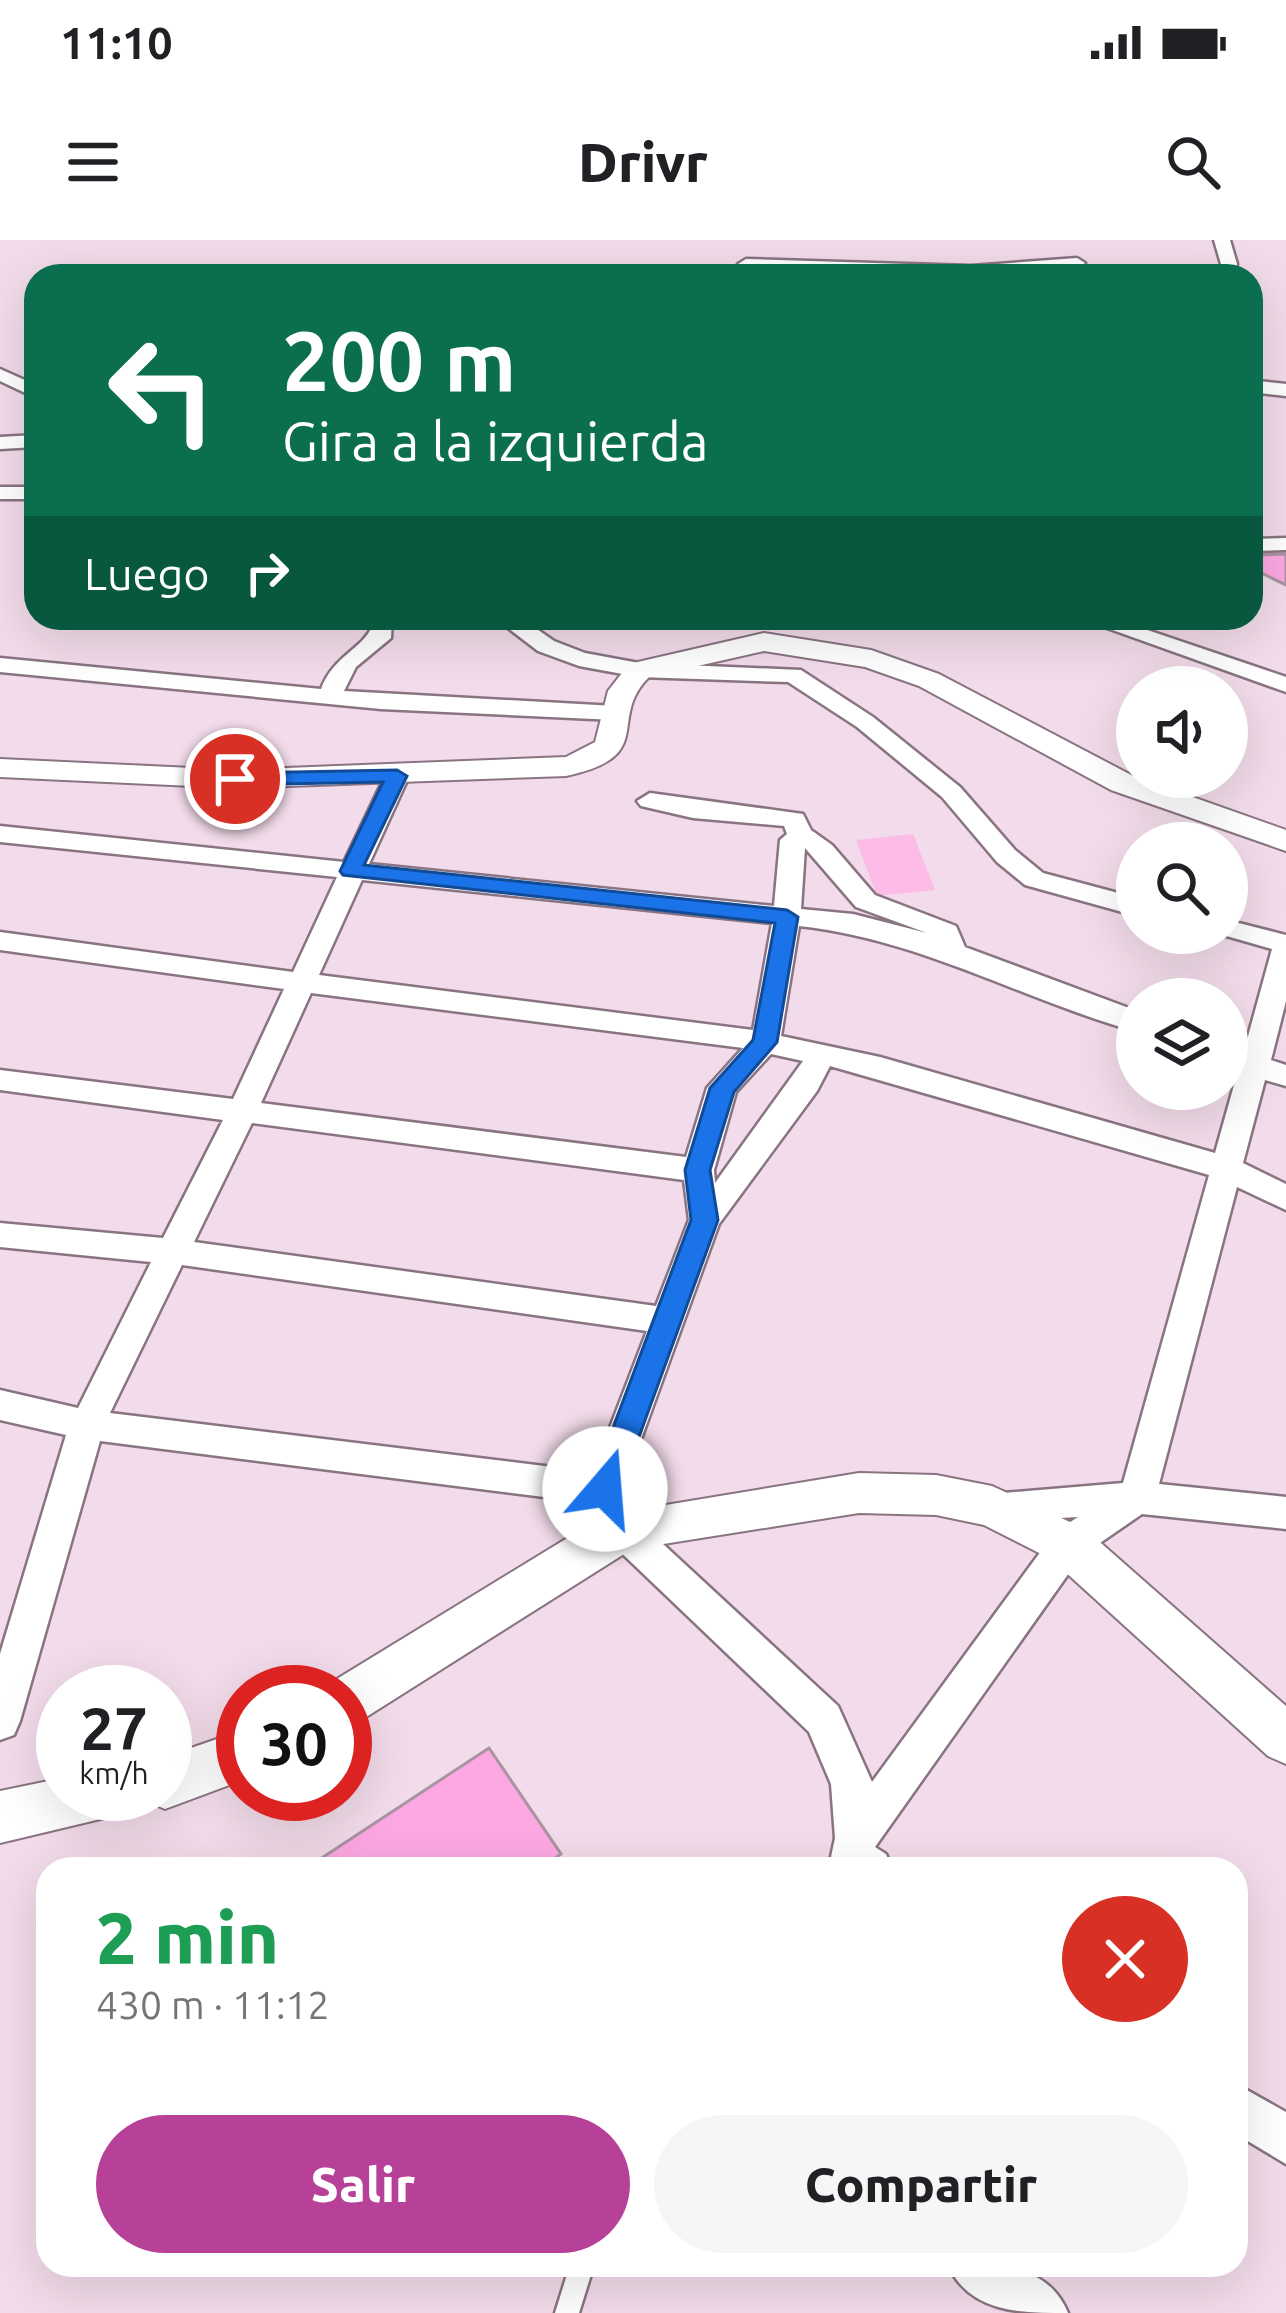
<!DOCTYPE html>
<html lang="es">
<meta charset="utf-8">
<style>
:root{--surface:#fff;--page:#f6f6f6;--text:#202124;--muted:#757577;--accent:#b74198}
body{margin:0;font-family:Ubuntu,sans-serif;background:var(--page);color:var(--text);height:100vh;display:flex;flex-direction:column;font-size:45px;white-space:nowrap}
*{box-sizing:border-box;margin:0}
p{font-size:39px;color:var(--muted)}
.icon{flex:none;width:66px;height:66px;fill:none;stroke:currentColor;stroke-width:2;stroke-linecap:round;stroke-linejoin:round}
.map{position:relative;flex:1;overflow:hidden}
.panel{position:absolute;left:36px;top:1617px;width:1212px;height:420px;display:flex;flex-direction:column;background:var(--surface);border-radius:36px;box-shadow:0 12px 48px #0002}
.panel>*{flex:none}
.hud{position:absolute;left:24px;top:24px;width:1239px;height:366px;border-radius:36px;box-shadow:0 12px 48px #0002;background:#0b6e4f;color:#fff;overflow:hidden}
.fabs{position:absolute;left:1116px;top:426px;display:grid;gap:24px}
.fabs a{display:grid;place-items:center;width:132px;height:132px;border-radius:50%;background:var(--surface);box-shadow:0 12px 48px #0002;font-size:60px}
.speed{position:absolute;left:36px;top:1425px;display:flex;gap:24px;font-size:60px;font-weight:700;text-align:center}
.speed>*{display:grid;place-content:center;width:156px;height:156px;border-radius:50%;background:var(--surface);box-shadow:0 12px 48px #0002;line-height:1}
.speed small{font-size:30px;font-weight:400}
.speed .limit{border:18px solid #d22;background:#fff;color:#111}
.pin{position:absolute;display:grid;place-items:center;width:102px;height:102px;color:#fff;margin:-51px;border:6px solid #fff;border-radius:50%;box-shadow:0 3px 12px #0007}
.me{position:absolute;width:132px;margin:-66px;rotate:18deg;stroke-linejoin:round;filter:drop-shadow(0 0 9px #0008)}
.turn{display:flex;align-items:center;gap:42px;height:252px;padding:0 60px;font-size:54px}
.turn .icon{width:156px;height:156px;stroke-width:2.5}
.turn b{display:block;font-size:84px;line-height:102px}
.then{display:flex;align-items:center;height:114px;padding:0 60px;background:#0003;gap:24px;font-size:45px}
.round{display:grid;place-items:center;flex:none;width:126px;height:126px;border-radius:63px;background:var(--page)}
.overview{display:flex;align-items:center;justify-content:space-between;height:204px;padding:0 60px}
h1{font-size:72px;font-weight:800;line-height:90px;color:#1e9e55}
.action{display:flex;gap:24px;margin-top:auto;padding:24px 60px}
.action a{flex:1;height:138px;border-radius:72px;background:var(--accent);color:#fff;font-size:48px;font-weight:800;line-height:138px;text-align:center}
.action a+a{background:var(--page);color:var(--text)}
.status{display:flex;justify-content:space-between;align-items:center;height:84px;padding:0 60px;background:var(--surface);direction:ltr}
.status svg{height:33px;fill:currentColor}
header{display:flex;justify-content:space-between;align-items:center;height:156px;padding:0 60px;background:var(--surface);font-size:54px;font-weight:800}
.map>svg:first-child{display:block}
.green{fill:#fdbbe7}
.building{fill:#fea8e3;stroke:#aa94a2;stroke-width:3}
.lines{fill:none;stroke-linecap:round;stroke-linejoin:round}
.service-casing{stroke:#897482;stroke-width:5}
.minor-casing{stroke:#897482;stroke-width:5}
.tertiary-casing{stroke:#897482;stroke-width:4}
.service{fill:#fff;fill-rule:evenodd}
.minor{fill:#fff;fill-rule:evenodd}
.tertiary{fill:#fff;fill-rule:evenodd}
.route{fill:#1a73e8;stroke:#114b97;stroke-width:3}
</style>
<div class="status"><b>11:10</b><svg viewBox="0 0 49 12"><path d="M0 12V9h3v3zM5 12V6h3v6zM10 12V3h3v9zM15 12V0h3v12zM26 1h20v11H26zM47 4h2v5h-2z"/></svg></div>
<header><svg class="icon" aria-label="menu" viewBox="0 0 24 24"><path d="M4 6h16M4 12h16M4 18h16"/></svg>Drivr<svg class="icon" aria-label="search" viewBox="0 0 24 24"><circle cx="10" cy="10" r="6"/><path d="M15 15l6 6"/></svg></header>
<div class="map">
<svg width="1286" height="2073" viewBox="0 0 1286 2073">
<rect width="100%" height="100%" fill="#f2dbea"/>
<path class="green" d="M913 594 935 650 877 656 856 600Z"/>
<g class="building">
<path d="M1286 314V345L1251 328V315Z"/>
<path d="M489 1508 561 1614 540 1629H305Z"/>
</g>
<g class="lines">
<defs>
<path id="service" d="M570 2025H594L579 2073H555Z"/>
<g id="minor">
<path d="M1214 0H1230L1237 24 1234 36H1218L1221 24Z"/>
<path d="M1077 18 1085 23 1070 36H1052L1058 29 971 36 746 29 738 24 746 19 971 26Z"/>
<path d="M0 129 36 145V158L0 141Z"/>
<path d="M1251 140 1286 144V156L1251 152Z"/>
<path d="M36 195V207L0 209V197Z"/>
<rect x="0" y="247" width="36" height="12"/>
<path d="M1251 270 1260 272V280L1251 282Z"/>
<path d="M1286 298V310L1251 311V299Z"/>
<path d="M365 378 392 379 391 398 356 427 344 451 615 466 627 473 615 480 381 469 0 432V418L321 449C333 416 364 408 372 386Z"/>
<path d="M495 378H521L554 401 585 413 639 423 801 430 873 477 960 547 1015 610 1043 633 1137 658V676L1025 645 997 622 942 557 857 487 788 442 639 437 579 426 538 411Z"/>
<path d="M1079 378H1112L1286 437V452Z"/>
<path d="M397 529 409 536 369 624 774 666 780 600 787 594 784 586 693 578 641 566 637 561 650 553 803 574 811 590 832 605 875 655 956 686 965 707 1137 771V792C1021 759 920 699 799 686L781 796 880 817 1215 913 1238 831 1227 827V806L1244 811 1272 709 1216 693H1227V680L1286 695V761L1271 820 1286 825V846L1265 840 1243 923 1286 944V970L1237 947 1159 1244 1286 1257V1289L1142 1274 1081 1316 875 1607 886 1614 892 1629H836L831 1617 835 1598 831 1544 809 1492 609 1301 592 1263 100 1201 20 1481 14 1495 0 1500V1414L66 1195 0 1180V1150L78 1168 151 1022 0 1007V983L163 998 223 880 0 850V830L233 859 284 749 0 710V692L293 732 337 637 0 602V586L344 622 385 536ZM805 608 856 667 927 693 853 674 801 669ZM362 640 772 683 753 790 319 735ZM311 753 743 808 707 848 686 917 261 863ZM771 814 803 821 715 943 714 930 736 852ZM830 826 1209 935 1123 1243 979 1255 974 1266 979 1277 992 1282 1078 1277 1055 1292 872 1542 838 1466 636 1279 623 1249 719 984 817 851ZM252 883 684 940 689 980 656 1066 194 1002ZM182 1025 647 1091 593 1232 110 1173Z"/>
<path d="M1236 1844 1286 1872V1924L1236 1894Z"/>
<path d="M948 2025C995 2025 1047 2022 1068 2073 1020 2073 970 2073 948 2025Z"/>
</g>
<g id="tertiary">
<path d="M764 393 871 410 939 434 1133 536 1286 590V611L1111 550 919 446 865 427 764 411 649 437C606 480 659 516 566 536L235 548 0 537V519L235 530 566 517 595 502 608 451 629 424Z"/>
<path d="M859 1233 936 1235 992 1246 1085 1289 1286 1466V1524L1268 1516 1051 1319 984 1285 936 1275 859 1273 632 1309 363 1479 345 1486V1452H324L327 1445 605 1275Z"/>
<path d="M243 1490V1540L165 1569 146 1561 143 1554H165V1517Z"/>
<path d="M63 1538V1554H137L130 1572 0 1603V1551Z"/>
</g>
</defs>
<use href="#service" class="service-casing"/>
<use href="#minor" class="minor-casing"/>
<use href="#tertiary" class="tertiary-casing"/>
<use href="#service" class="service"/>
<use href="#minor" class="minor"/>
<use href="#tertiary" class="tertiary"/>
</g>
<path class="route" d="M397 530 407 536 364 625 787 670 798 677 777 802 734 852 710 930 718 980 620 1249 615 1258 605 1262 594 1258 590 1249 691 980 685 930 710 848 753 800 775 683 343 635 340 631 383 542 235 545 224 539 235 533Z"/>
</svg>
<div class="fabs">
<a><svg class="icon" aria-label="sound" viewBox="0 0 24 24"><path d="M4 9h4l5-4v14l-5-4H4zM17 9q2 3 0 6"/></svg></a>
<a><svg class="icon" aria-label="search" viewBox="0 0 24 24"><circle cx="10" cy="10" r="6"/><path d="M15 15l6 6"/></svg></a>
<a><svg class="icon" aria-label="layers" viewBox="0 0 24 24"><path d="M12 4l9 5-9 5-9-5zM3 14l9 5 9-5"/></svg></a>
</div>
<div class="speed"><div>27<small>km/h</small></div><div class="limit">30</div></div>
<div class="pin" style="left:235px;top:539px;background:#d93025"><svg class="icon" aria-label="arrive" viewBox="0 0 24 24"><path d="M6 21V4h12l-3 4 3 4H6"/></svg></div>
<svg class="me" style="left:605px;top:1249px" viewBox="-20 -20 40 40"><circle r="19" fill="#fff"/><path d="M0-13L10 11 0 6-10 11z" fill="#1a73e8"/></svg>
<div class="hud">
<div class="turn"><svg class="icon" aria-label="left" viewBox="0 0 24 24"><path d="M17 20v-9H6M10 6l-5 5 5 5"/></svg><div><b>200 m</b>Gira a la izquierda</div></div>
<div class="then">Luego<svg class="icon" aria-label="right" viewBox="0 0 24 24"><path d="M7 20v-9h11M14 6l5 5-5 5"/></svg></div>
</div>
<section class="panel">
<div class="overview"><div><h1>2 min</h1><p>430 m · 11:12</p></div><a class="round" style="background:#d93025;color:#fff"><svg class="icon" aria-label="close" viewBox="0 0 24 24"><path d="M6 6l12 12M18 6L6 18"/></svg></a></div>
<div class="action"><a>Salir</a><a>Compartir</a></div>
</section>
</div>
